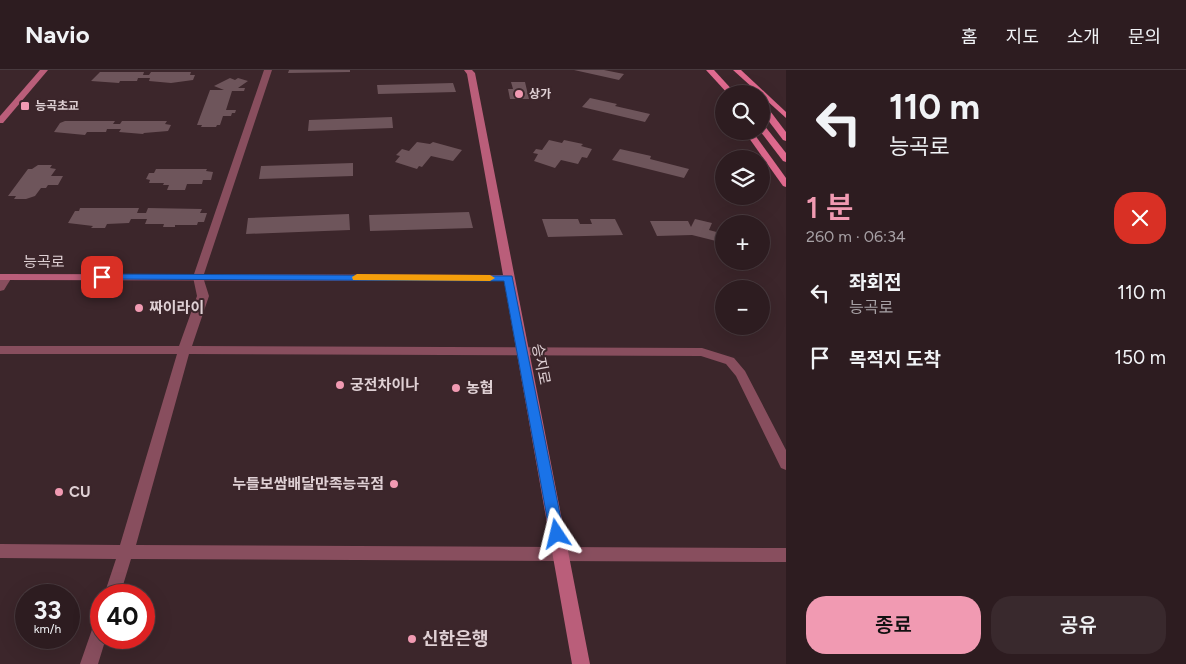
<!DOCTYPE html>
<html lang="ko">
<meta charset="utf-8">
<style>
:root{--surface:#2d1c20;--page:#39292d;--text:#f1f3f6;--muted:#a7a1a5;--line:#483a3e;--accent:#f19ab2}
body{margin:0;font-family:Figtree,"Noto Sans KR",sans-serif;background:var(--page);color:var(--text);height:100vh;display:flex;flex-direction:column;font-size:19px;white-space:nowrap}
*{box-sizing:border-box;margin:0}
p{font-size:16px;color:var(--muted)}
.icon{flex:none;width:28px;height:28px;fill:none;stroke:currentColor;stroke-width:2;stroke-linecap:round;stroke-linejoin:round}
.map{position:relative;flex:1;overflow:hidden}
.sheet{display:flex;flex-direction:column;background:var(--surface);width:400px}
.sheet>*{flex:none}
.banner{background:#2d1c20;color:var(--text);overflow:hidden}
.controls{position:absolute;left:715px;top:15px;display:grid;gap:10px}
.controls a{display:grid;place-items:center;width:55px;height:55px;border-radius:50%;background:var(--surface);box-shadow:0 5px 20px #0002,0 0 0 1px var(--line);font-size:25px}
.speed{position:absolute;left:15px;top:514px;display:flex;gap:10px;font-size:25px;font-weight:700;text-align:center}
.speed>*{display:grid;place-content:center;width:65px;height:65px;border-radius:50%;background:var(--surface);box-shadow:0 5px 20px #0002,0 0 0 1px var(--line);line-height:1}
.speed small{font-size:12px;font-weight:400}
.speed .limit{border:8px solid #d22;background:#fff;color:#111}
.pin{position:absolute;display:grid;place-items:center;width:42px;height:42px;color:#fff;margin:-21px;border-radius:10px;box-shadow:0 2px 8px #0006}
.me{position:absolute;width:55px;margin:-28px;rotate:350deg;stroke-linejoin:round;filter:drop-shadow(0 0 4px #0008)}
.turn{display:flex;align-items:center;gap:18px;height:105px;padding:0 20px;font-size:22px}
.turn .icon{width:65px;height:65px;stroke-width:2.5}
.turn b{display:block;font-size:35px;line-height:42px}
.round{display:grid;place-items:center;flex:none;width:52px;height:52px;border-radius:20px;background:var(--page)}
.headline{display:flex;align-items:center;justify-content:space-between;height:85px;padding:0 20px}
h1{font-size:30px;font-weight:600;line-height:38px;color:var(--accent)}
.action{display:flex;gap:10px;margin-top:auto;padding:10px 20px}
.action a{flex:1;height:58px;border-radius:20px;background:var(--accent);color:#111;font-size:20px;font-weight:600;line-height:58px;text-align:center}
.action a+a{background:var(--page);color:var(--text)}
ul{padding:0;list-style:none}
li{display:flex;align-items:center;gap:15px;height:65px;padding:0 20px}
li div{flex:1}
li b{display:block;font-size:19px}
li em{font-style:normal}
header{display:flex;align-items:center;gap:30px;box-sizing:border-box;height:70px;padding:0 25px;background:var(--surface);border-bottom:1px solid var(--line)}
header strong{font-size:24px}
nav{display:flex;gap:28px;margin-inline-start:auto;font-size:18px}
main{display:flex;flex:1;min-height:0}
.map>svg:first-child{display:block}
.building{fill:#6e555b}
.lines{fill:none;stroke-linecap:round;stroke-linejoin:round}
.street{fill:#884e5e;fill-rule:evenodd}
.secondary{fill:#ba5e7a;fill-rule:evenodd}
.primary{fill:#e06a8f;fill-rule:evenodd}
.route{fill:#1a73e8;stroke:#114b97}
.slow{fill:#f59e0b}
.poi-dot{fill:#f19ab2;stroke:#3c262b;stroke-width:2}
.labels{text-anchor:middle;stroke-width:4;stroke-linejoin:round;paint-order:stroke}
.far-poi-label{font-size:12px;font-weight:bold;fill:#dfd0d4;stroke:#3c262b;text-anchor:start}
.street-label{font-size:15px;fill:#dfd0d4;stroke:#3c262b}
.poi-label{font-size:15px;font-weight:bold;fill:#dfd0d4;stroke:#3c262b;text-anchor:start}
.near-poi-label{font-size:18px;font-weight:bold;fill:#dfd0d4;stroke:#3c262b;text-anchor:start}
</style>
<header>
<strong>Navio</strong>
<nav><a>홈</a><a>지도</a><a>소개</a><a>문의</a></nav>
</header>
<main>
<div class="map">
<svg width="786" height="594" viewBox="0 0 786 594">
<rect width="100%" height="100%" fill="#3c262b"/>
<g class="building">
<path d="M289 0H350V2L288 3Z"/>
<path d="M574 0H604L624 4 619 10Z"/>
<path d="M100 2H144L143 5H149L151 2H191L190 5H195L193 10 171 13 149 11 150 8H138L137 11H120L119 13 91 11Z"/>
<path d="M230 8 235 10 238 8 248 11 238 18H245L244 21H232L226 40H236L235 43H232L231 46H223L220 55H217L216 57H201L202 55H197L210 20H224L214 16Z"/>
<path d="M511 12H525L529 29H510L508 19H513Z"/>
<path d="M453 13 456 22 378 24 377 15Z"/>
<path d="M590 28 617 34 615 36 650 44 645 52 582 37Z"/>
<path d="M392 47 393 58 308 61 309 50Z"/>
<path d="M65 51H115L113 54H120L122 51H167L165 54 171 55 168 61 144 63 143 64 119 62 121 59H107L106 62H87L85 65 54 62 60 53Z"/>
<path d="M549 70 562 73 564 70 583 74 581 76 592 79 587 88 582 87 578 94 561 90 555 98 534 91 538 84 533 83 536 79 542 80Z"/>
<path d="M417 72 430 74 433 72 462 80 453 91 431 86 422 97 419 96 417 99 395 92 400 86 396 85 402 79 409 81Z"/>
<path d="M620 79 651 86 650 89 689 99 684 108 612 90Z"/>
<path d="M353 93V106L259 109 261 96Z"/>
<path d="M38 95H52L50 98 56 99 51 106H63L58 115H48L46 118H41L35 126 26 129H14L16 126H8L28 99H32Z"/>
<path d="M156 99H207L206 101 213 102 211 110H203L202 114H187L185 120H167L169 115H163L164 113H149L150 110 146 109 149 103H154Z"/>
<path d="M80 138H139L137 143H146L148 138 202 139 200 143H207L204 152H198L197 155H175V157H163L164 154H145L147 149H131L129 153 107 154 105 158H91L93 156 68 153 75 141H79Z"/>
<path d="M469 142 473 158 370 161 369 145Z"/>
<path d="M349 144 350 160 246 164 248 148Z"/>
<path d="M542 149H578L580 154H592L590 149H615L623 165 548 167Z"/>
<path d="M695 149 712 153 709 160 724 164V173L692 165 657 166 650 151H688L691 157Z"/>
</g>
<g class="lines">
<g class="street">
<path d="M264 0H272L203 207 209 226 192 276 702 278 734 288 745 301 786 380V400L781 398 736 306 726 294 701 286 189 284 136 475 786 478V492L131 489 120 525H104L116 489 0 488V474L120 475 177 284H0V276H179L197 226 193 207Z"/>
<path d="M7 204 12 207 4 220 0 221V209L3 205Z"/>
<path d="M101 549V568H106L98 594H80L95 551Z"/>
</g>
<g class="secondary">
<path d="M40 0H48L3 53H0V46Z"/>
<path d="M464 0H472L475 3 590 594H572L504 211 0 210V204L503 205 467 4Z"/>
</g>
<g class="primary">
<path d="M706 0H714L736 24H728Z"/>
<path d="M733 0H741L786 42V48Z"/>
<path d="M761 33H764L786 62V71L783 70 761 41Z"/>
<path d="M761 55H764L786 83V92L783 91 760 61Z"/>
<path d="M744 61H752L786 108V117L783 116Z"/>
</g>
</g>
<path class="route" d="M102 204 512 206 564 464 562 469 557 471 552 469 550 464 504 211 99 209 98 207Z"/>
<path class="slow" d="M357 204 490 205 495 208 490 211 353 210 352 207Z"/>
<g class="poi-dot">
<circle cx="519" cy="24" r="5"/>
<rect x="20" y="31" width="10" height="10" rx="2.5"/>
<circle cx="139" cy="238" r="5"/>
<circle cx="340" cy="315" r="5"/>
<circle cx="456" cy="318" r="5"/>
<circle cx="394" cy="414" r="5"/>
<circle cx="59" cy="422" r="5"/>
<circle cx="412" cy="569" r="5"/>
</g>
<g class="labels">
<g class="far-poi-label">
<text x="529" y="28">상가</text>
<text x="35" y="40">능곡초교</text>
</g>
<g class="street-label">
<text x="44" y="197">능곡로</text>
<text transform="translate(541 294) rotate(79)" y="5">승지로</text>
</g>
<g class="poi-label">
<text x="149" y="243">짜이라이</text>
<text x="350" y="320">궁전차이나</text>
<text x="466" y="323">농협</text>
<text x="384" y="419" text-anchor="end">누들보쌈배달만족능곡점</text>
<text x="69" y="427">CU</text>
</g>
<g class="near-poi-label">
<text x="422" y="575">신한은행</text>
</g>
</g>
</svg>
<div class="controls">
<a><svg class="icon" aria-label="search" viewBox="0 0 24 24"><circle cx="10" cy="10" r="6"/><path d="M15 15l6 6"/></svg></a>
<a><svg class="icon" aria-label="layers" viewBox="0 0 24 24"><path d="M12 4l9 5-9 5-9-5zM3 14l9 5 9-5"/></svg></a>
<a>+</a>
<a>−</a>
</div>
<div class="speed"><div>33<small>km/h</small></div><div class="limit">40</div></div>
<div class="pin" style="left:102px;top:207px;background:#d93025"><svg class="icon" aria-label="arrive" viewBox="0 0 24 24"><path d="M6 21V4h12l-3 4 3 4H6"/></svg></div>
<svg class="me" style="left:557px;top:464px" viewBox="-20 -20 40 40"><path d="M0-17L14 15 0 8-14 15z" fill="#1a73e8" stroke="#fff" stroke-width="4"/></svg>
</div>
<section class="sheet">
<div class="banner">
<div class="turn"><svg class="icon" aria-label="left" viewBox="0 0 24 24"><path d="M17 20v-9H6M10 6l-5 5 5 5"/></svg><div><b>110 m</b>능곡로</div></div>
</div>
<div class="headline"><div><h1>1 분</h1><p>260 m · 06:34</p></div><a class="round" style="background:#d93025;color:#fff"><svg class="icon" aria-label="close" viewBox="0 0 24 24"><path d="M6 6l12 12M18 6L6 18"/></svg></a></div>
<ul>
<li><svg class="icon" aria-label="left" viewBox="0 0 24 24"><path d="M17 20v-9H6M10 6l-5 5 5 5"/></svg><div><b>좌회전</b><p>능곡로</p></div><em>110 m</em></li>
<li><svg class="icon" aria-label="arrive" viewBox="0 0 24 24"><path d="M6 21V4h12l-3 4 3 4H6"/></svg><div><b>목적지 도착</b></div><em>150 m</em></li>
</ul>
<div class="action"><a>종료</a><a>공유</a></div>
</section>
</main>
